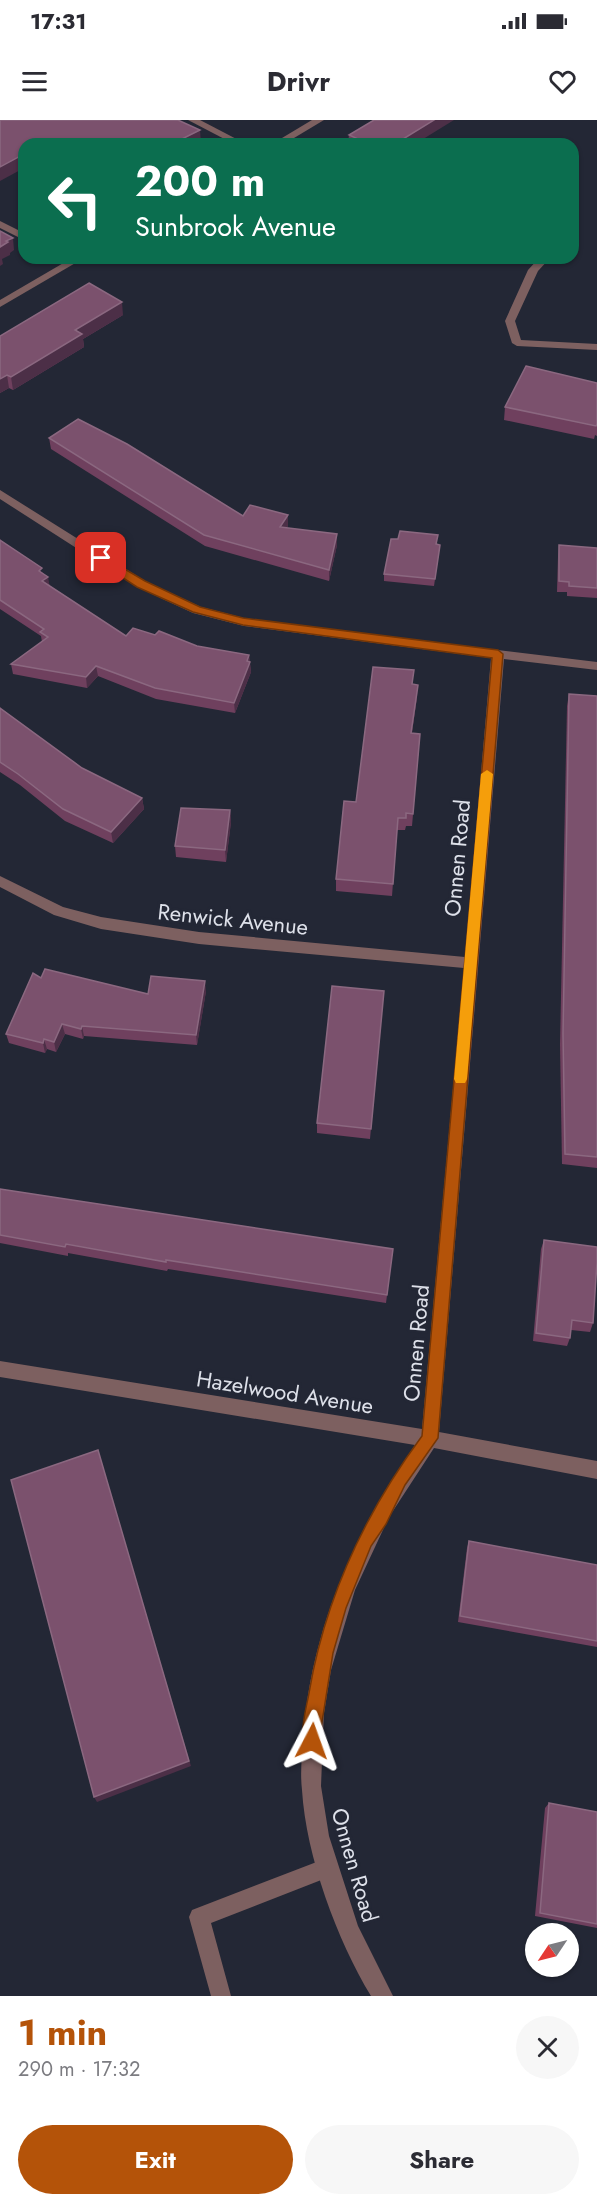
<!DOCTYPE html>
<meta charset="utf-8">
<style>
:root{--surface:#fff;--page:#f7f7f7;--text:#2b2b33;--muted:#7c7c81;--accent:#b45309}
body{margin:0;font-family:Jost,sans-serif;background:var(--page);color:var(--text);height:100vh;display:flex;flex-direction:column;font-size:22px;white-space:nowrap}
*{box-sizing:border-box;margin:0}
p{font-size:20px;color:var(--muted)}
.icon{flex:none;width:33px;height:33px;fill:none;stroke:currentColor;stroke-width:2;stroke-linecap:round;stroke-linejoin:round}
.map{position:relative;height:1876px;overflow:hidden}
.side{display:flex;flex-direction:column;background:var(--surface);flex:1}
.side>*{flex:none}
.guide{position:absolute;left:18px;top:18px;width:561px;height:126px;border-radius:18px;box-shadow:0 2px 4px #0004;background:#0b6e4f;color:#fff;overflow:hidden}
.needle{width:39px;rotate:235deg}
.fabs{position:absolute;left:525px;top:1803px;display:grid;gap:12px}
.fabs a{display:grid;place-items:center;width:54px;height:54px;border-radius:50%;background:var(--surface);box-shadow:0 2px 4px #0004;font-size:30px}
.pin{position:absolute;display:grid;place-items:center;width:51px;height:51px;color:#fff;margin:-26px;border-radius:12px;box-shadow:0 3px 9px #0006}
.me{position:absolute;width:66px;margin:-33px;rotate:4deg;stroke-linejoin:round;filter:drop-shadow(0 0 4px #0008)}
.turn{display:flex;align-items:center;gap:21px;height:126px;padding:0 18px;font-size:27px}
.turn .icon{width:78px;height:78px;stroke-width:2.5}
.turn b{display:block;font-size:42px;line-height:51px}
.round{display:grid;place-items:center;flex:none;width:63px;height:63px;border-radius:32px;background:var(--page)}
.overview{display:flex;align-items:center;justify-content:space-between;height:102px;padding:0 18px}
h1{font-size:36px;font-weight:700;line-height:45px;color:var(--accent)}
.cta{display:flex;gap:12px;margin-top:auto;padding:12px 18px}
.cta a{flex:1;height:69px;border-radius:36px;background:var(--accent);color:#fff;font-size:24px;font-weight:700;line-height:69px;text-align:center}
.cta a+a{background:var(--page);color:var(--text)}
.status{display:flex;justify-content:space-between;align-items:center;height:42px;padding:0 30px;background:var(--surface);direction:ltr}
.status svg{height:16px;fill:currentColor}
header{display:flex;justify-content:space-between;align-items:center;height:78px;padding:0 18px;background:var(--surface);font-size:27px;font-weight:700}
.map>svg:first-child{display:block}
.lines{fill:none;stroke-linecap:round;stroke-linejoin:round}
.lane{fill:#7d6060;fill-rule:evenodd}
.street{fill:#7d6060;fill-rule:evenodd}
.wall{fill:#6f405e}
.shaded-wall{fill:#4c2f47}
.building{fill:#7b516d;stroke:#8b6880;stroke-width:1.5}
.route{fill:#b45309;stroke:#753606;stroke-width:1.5}
.slow{fill:#f59e0b}
.labels{text-anchor:middle;stroke-width:6;stroke-linejoin:round;paint-order:stroke}
.street-label{font-size:22px;fill:#dee1ea;stroke:#232735}
</style>
<div class="status"><b>17:31</b><svg viewBox="0 0 49 12"><path d="M0 12V9h3v3zM5 12V6h3v6zM10 12V3h3v9zM15 12V0h3v12zM26 1h20v11H26zM47 4h2v5h-2z"/></svg></div>
<header><svg class="icon" aria-label="menu" viewBox="0 0 24 24"><path d="M4 6h16M4 12h16M4 18h16"/></svg>Drivr<svg class="icon" aria-label="heart" viewBox="0 0 24 24"><path d="M12 20l-8-8c-3-5 5-10 8-4 3-6 11-1 8 4z"/></svg></header>
<div class="map">
<svg width="597" height="1876" viewBox="0 0 597 1876">
<rect width="100%" height="100%" fill="#232735"/>
<g class="lines">
<g class="lane">
<path d="M188 0H200L246 24H234Z"/>
<path d="M539 138H550L538 151 515 201 521 220 597 224V230L517 226 512 223 505 201 528 150Z"/>
<path d="M327 1738 334 1741 337 1748 334 1755 211 1803 231 1876H211L189 1797 192 1790Z"/>
</g>
<g class="street">
<path d="M312 0H324L284 24H272Z"/>
<path d="M0 101 24 113V120L0 108Z"/>
<path d="M72 138H84L0 187V180Z"/>
<path d="M0 370 145 461 201 487 244 498 306 507 597 542V550L504 539 439 1312 597 1341V1359L434 1328 389 1397 355 1470 331 1550 324 1593 321 1666 329 1716 358 1806 393 1876H371C337 1820 306 1736 302 1670 300 1653 302 1636 303 1620 310 1512 354 1413 415 1325L0 1257V1241L422 1309 464 848 199 824 101 809 54 795 0 767V756L63 787 101 797 199 812 465 837 491 538 244 506 193 493 137 467 0 379Z"/>
</g>
</g>
<g class="wall">
<path d="M349 15 415 24H348Z"/>
<path d="M123 195 83 219 84 227 13 270 9 268 0 273V216Z"/>
<path d="M597 263V316L595 315 594 319 504 300 505 287Z"/>
<path d="M49 318 243 396 288 406 286 408 337 414V425L329 461 205 426 51 329Z"/>
<path d="M0 420 43 453 50 466 126 516 155 515 197 526 249 535 251 552 235 593 156 579 98 556 87 568 13 554 11 544 42 522 41 516 0 489Z"/>
<path d="M437 424 440 425 434 466 384 461V454Z"/>
<path d="M559 425 597 428V478L567 476V472H557L558 436Z"/>
<path d="M412 564 417 577 412 613 420 614 412 706H406L405 710H397L392 776 336 771V759L356 682Z"/>
<path d="M569 574 597 576V1048L562 1044 560 925 567 586Z"/>
<path d="M0 588 82 648 142 678 144 689 113 723 65 701 20 665 0 652Z"/>
<path d="M230 690 231 702 226 742 176 737 175 726Z"/>
<path d="M41 858 148 874 206 871 197 925 84 916 83 919 65 914 56 932 47 929 45 933 9 923 6 914Z"/>
<path d="M384 871 370 1019 317 1013V1003Z"/>
<path d="M0 1069 393 1129 386 1183 168 1149 167 1151 68 1133V1136L0 1123Z"/>
<path d="M544 1120 593 1203 590 1212 571 1210 570 1218 567 1226 533 1221 541 1129Z"/>
<path d="M469 1421 597 1445V1527L458 1502 467 1428Z"/>
<path d="M549 1683 597 1692V1808L535 1796 545 1688Z"/>
</g>
<g class="shaded-wall">
<path d="M434 0H454L415 24H395Z"/>
<path d="M200 10 201 23 198 24H172Z"/>
<path d="M22 35 24 48 0 61V47Z"/>
<path d="M13 118 14 130 10 133V135L2 139 3 144 0 146V127Z"/>
<path d="M122 182 123 195 83 219 84 227 13 270 11 257 75 210Z"/>
<path d="M7 255 9 268 0 273V259Z"/>
<path d="M288 395V406L280 418V407Z"/>
<path d="M337 414V425L329 461V450Z"/>
<path d="M48 457 50 468 42 461Z"/>
<path d="M249 535 251 552 235 593 234 583Z"/>
<path d="M96 546 98 556 87 568 86 557Z"/>
<path d="M418 565 417 577 410 625 411 613Z"/>
<path d="M142 678 144 689 113 723 111 712Z"/>
<path d="M230 690 231 702 226 742 225 730Z"/>
<path d="M205 861 206 871 197 925 196 915Z"/>
<path d="M62 904 65 914 56 932 54 922Z"/>
<path d="M82 906 84 916 83 919 81 909Z"/>
<path d="M44 919 47 929 45 933 43 923Z"/>
<path d="M101 1341 191 1646 97 1682 94 1677Z"/>
</g>
<g class="building">
<path d="M0 0H178L200 10 172 24H24V36L22 35 0 47Z"/>
<path d="M374 0H434L395 24H369L349 15Z"/>
<path d="M0 111 13 118 6 121 8 122 0 127Z"/>
<path d="M89 163 122 182 75 210 82 214 11 257 7 255 0 259V216Z"/>
<path d="M526 246 597 263V304L596 306 505 287Z"/>
<path d="M78 299 127 324 243 396 250 385 288 395 280 407 337 414 329 450 204 415 49 318Z"/>
<path d="M400 411 438 415 436 424 440 425 435 459 384 454 391 419H398Z"/>
<path d="M0 420 42 448 39 451 48 457 42 461 126 516 133 508 155 515 159 511 197 526 249 535 247 541 250 542 234 583 155 568 96 546 86 557 11 544 48 517 40 512 44 509 0 480Z"/>
<path d="M559 425 597 428V468L569 466V462L559 461Z"/>
<path d="M373 547 414 550 412 564 418 565 411 613 420 614 413 694 406 693V698H398L393 764 336 759 344 681 356 682Z"/>
<path d="M569 574 597 576V1037L565 1034 563 914Z"/>
<path d="M0 588 82 648 142 678 111 712 63 689 18 654 0 642Z"/>
<path d="M181 688 230 690 225 730 175 726Z"/>
<path d="M45 849 148 874 151 856 205 861 196 915 82 906 81 909 62 904 54 922 44 919 43 923 6 914 33 853 41 858Z"/>
<path d="M332 866 384 871 371 1009 317 1003Z"/>
<path d="M0 1069 393 1129 387 1175 166 1140V1142L66 1124 65 1127 0 1115Z"/>
<path d="M544 1120 597 1127V1142L593 1203 572 1200 570 1218 536 1213Z"/>
<path d="M98 1330 189 1641 94 1677 11 1360Z"/>
<path d="M469 1421 597 1445V1521L460 1496Z"/>
<path d="M549 1683 597 1692V1804L540 1793Z"/>
</g>
<path class="route" d="M101 435 145 461 200 487 243 498 498 530 503 534 438 1318 405 1365 386 1404 371 1426 346 1488 333 1533 318 1627 312 1629 306 1627C299 1610 306 1590 309 1573 325 1478 365 1393 422 1316L492 538 243 505 193 492 137 467 97 441V436Z"/>
<path class="slow" d="M487 650 493 654 467 959 465 963H456L454 959 481 654Z"/>
<g class="labels">
<g class="street-label">
<text transform="translate(457 738) rotate(-85)" y="8">Onnen Road</text>
<text transform="translate(233 799) rotate(6)" y="8">Renwick Avenue</text>
<text transform="translate(416 1223) rotate(-85)" y="8">Onnen Road</text>
<text transform="translate(285 1272) rotate(9)" y="8">Hazelwood Avenue</text>
<text transform="translate(355 1745) rotate(74)" y="8">Onnen Road</text>
</g>
</g>
</svg>
<div class="fabs">
<a><svg class="needle" viewBox="-14 -14 28 28"><path d="M0-13l5 13h-10z" fill="#e53935"/><path d="M0 13l5-13h-10z" fill="#7c7c81"/></svg></a>
</div>
<div class="pin" style="left:101px;top:438px;background:#d93025"><svg class="icon" aria-label="arrive" viewBox="0 0 24 24"><path d="M6 21V4h12l-3 4 3 4H6"/></svg></div>
<svg class="me" style="left:312px;top:1621px" viewBox="-20 -20 40 40"><path d="M0-17L14 15 0 8-14 15z" fill="#b45309" stroke="#fff" stroke-width="4"/></svg>
<div class="guide">
<div class="turn"><svg class="icon" aria-label="left" viewBox="0 0 24 24"><path d="M17 20v-9H6M10 6l-5 5 5 5"/></svg><div><b>200 m</b>Sunbrook Avenue</div></div>
</div>
</div>
<section class="side">
<div class="overview"><div><h1>1 min</h1><p>290 m · 17:32</p></div><a class="round"><svg class="icon" aria-label="close" viewBox="0 0 24 24"><path d="M6 6l12 12M18 6L6 18"/></svg></a></div>
<div class="cta"><a>Exit</a><a>Share</a></div>
</section>
